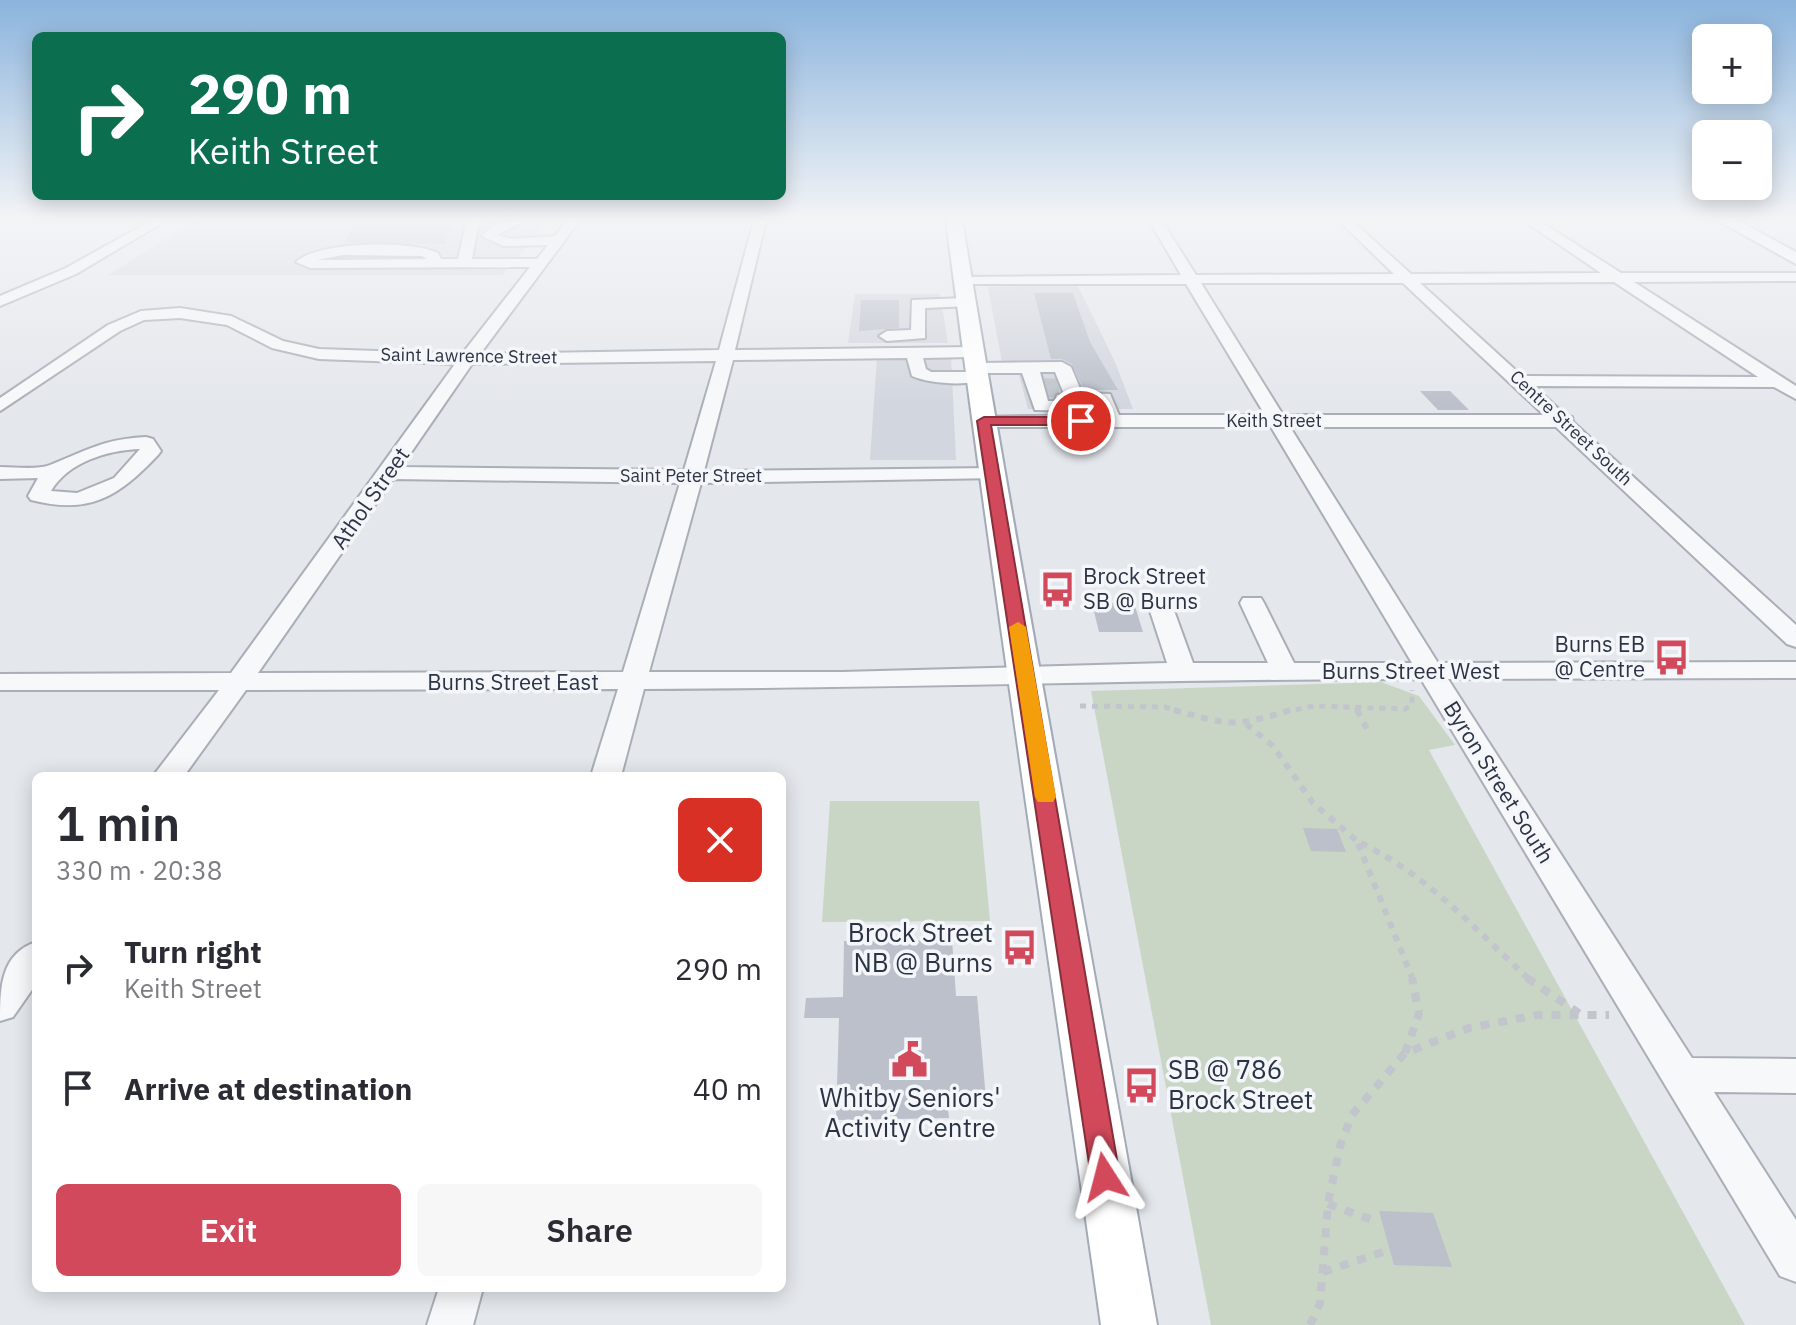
<!DOCTYPE html>
<meta charset="utf-8">
<style>
:root{--surface:#fff;--page:#f7f7f7;--text:#2b2b33;--muted:#7c7c81;--accent:#d1495b}
body{margin:0;font-family:"IBM Plex Sans",sans-serif;background:var(--page);color:var(--text);height:100vh;display:flex;flex-direction:column;font-size:30px;white-space:nowrap}
*{box-sizing:border-box;margin:0}
p{font-size:26px;color:var(--muted)}
.icon{flex:none;width:44px;height:44px;fill:none;stroke:currentColor;stroke-width:2;stroke-linecap:round;stroke-linejoin:round}
.map{position:relative;flex:1;overflow:hidden}
.sheet{position:absolute;left:32px;top:772px;width:754px;height:520px;display:flex;flex-direction:column;background:var(--surface);border-radius:12px;box-shadow:0 4px 20px #0003}
.sheet>*{flex:none}
.guide{position:absolute;left:32px;top:32px;width:754px;height:168px;border-radius:12px;box-shadow:0 4px 20px #0003;background:#0b6e4f;color:#fff;overflow:hidden}
.fabs{position:absolute;left:1692px;top:24px;display:grid;gap:16px}
.fabs a{display:grid;place-items:center;width:80px;height:80px;border-radius:12px;background:var(--surface);box-shadow:0 4px 20px #0003;font-size:40px}
.pin{position:absolute;display:grid;place-items:center;width:68px;height:68px;color:#fff;margin:-34px;border:4px solid #fff;border-radius:50%;box-shadow:0 2px 8px #0007}
.me{position:absolute;width:88px;margin:-44px;rotate:351deg;stroke-linejoin:round;filter:drop-shadow(0 0 6px #0008)}
.turn{display:flex;align-items:center;gap:28px;height:168px;padding:0 24px;font-size:36px}
.turn .icon{width:104px;height:104px;stroke-width:2.5}
.turn b{display:block;font-size:56px;line-height:68px}
.round{display:grid;place-items:center;flex:none;width:84px;height:84px;border-radius:12px;background:var(--page)}
.summary{display:flex;align-items:center;justify-content:space-between;height:136px;padding:0 24px}
h1{font-size:48px;font-weight:600;line-height:60px}
.button{display:flex;gap:16px;margin-top:auto;padding:16px 24px}
.button a{flex:1;height:92px;border-radius:12px;background:var(--accent);color:#fff;font-size:32px;font-weight:600;line-height:92px;text-align:center}
.button a+a{background:var(--page);color:var(--text)}
ul{padding:0;list-style:none}
li{display:flex;align-items:center;gap:24px;height:120px;padding:0 24px}
li div{flex:1}
li b{display:block;font-size:30px}
li em{font-style:normal}
.map>svg:first-child{display:block}
.built{fill:#d2d6de}
.green{fill:#c9d6c5}
.building{fill:#bbc0ca}
.lines{fill:none;stroke-linecap:round;stroke-linejoin:round}
.minor-tunnel{stroke:#bfc3cb;stroke-width:19;stroke-dasharray:19 9;stroke-linecap:butt}
.minor-casing{stroke:#a9aeb7;stroke-width:4}
.major-casing{stroke:#a3abb8;stroke-width:4}
.path-far3{stroke:#c2c5cb;stroke-width:3;stroke-dasharray:3 3;stroke-linecap:butt}
.path-far2{stroke:#c2c5cb;stroke-width:5;stroke-dasharray:6 6;stroke-linecap:butt}
.path-far1{stroke:#c2c5cb;stroke-width:6;stroke-dasharray:7 7;stroke-linecap:butt}
.path{stroke:#c2c5cb;stroke-width:8;stroke-dasharray:9 9;stroke-linecap:butt}
.minor{fill:#f7f8fa;fill-rule:evenodd}
.major{fill:#fff;fill-rule:evenodd}
.route{fill:#d1495b;stroke:#882f3b;stroke-width:2}
.slow{fill:#f59e0b}
.labels{text-anchor:middle;stroke-width:7;stroke-linejoin:round;paint-order:stroke}
.far-street-label{font-size:18px;fill:#2b3445;stroke:#f4f6f9}
.street-label{font-size:22px;fill:#2b3445;stroke:#f4f6f9}
.poi-label{font-size:22px;fill:#2b3445;stroke:#f4f6f9;text-anchor:start}
.near-poi-label{font-size:26px;fill:#2b3445;stroke:#f4f6f9;text-anchor:end}
</style>
<div class="map">
<svg width="1796" height="1325" viewBox="0 0 1796 1325">
<rect width="100%" height="100%" fill="#e4e7ec"/>
<g class="built">
<path d="M197 220H549L503 275H108Z"/>
<path d="M1077 284 1115 362 1133 409H1028L1016 364 1002 362 988 287Z"/>
<path d="M855 294H940L948 343H848Z"/>
<path d="M877 356H951L956 460H870Z"/>
</g>
<g class="green">
<path d="M1381 682 1419 696 1455 745 1429 750 1745 1325H1211L1091 691Z"/>
<path d="M830 801H979L990 921 822 922Z"/>
</g>
<g class="building">
<path d="M356 220H452L445 244 344 243Z"/>
<path d="M1034 293H1073L1090 342 1118 390H1084L1072 364 1062 359H1051Z"/>
<path d="M861 300H899V328L859 331Z"/>
<path d="M1420 391H1450L1469 410H1438Z"/>
<path d="M1092 603H1134L1143 632H1099Z"/>
<path d="M1303 828 1337 829 1346 852 1311 851Z"/>
<path d="M952 940 956 996H977L986 1099 947 1100 949 1118 836 1120 839 1018H804L806 998 843 997 844 941Z"/>
<path d="M1379 1211 1433 1213 1452 1267 1394 1265Z"/>
</g>
<g class="lines">
<path class="minor-tunnel" d="M1042 388H1059"/>
<defs>
<g id="minor">
<path d="M152 220H167L76 274 0 306V296L66 268Z"/>
<path d="M467 220H479L472 259H537L548 245 503 246 482 236C494 222 509 220 526 220L497 235 512 239 555 236 567 220H580L480 354 719 350 754 220H766L735 350 973 347 981 352 973 357 923 358 926 369 931 372H971L967 368 976 363 1062 362 1071 367 1082 393 1110 394 1119 415H1265L1186 284H962L957 283V277L1181 275 1149 220H1161L1196 275 1394 274 1338 220H1351L1411 274 1601 273 1523 220H1538L1621 273H1796V281L1634 282 1796 386V399L1774 387 1534 386 1566 416 1572 417 1573 422 1796 625V647L1787 644 1556 427H1290L1438 663 1796 662V678L1448 679 1692 1058 1796 1059V1093L1714 1092 1796 1220V1282L1780 1276 1421 679C1162 679 903 688 644 689L621 776H591L618 689 246 690 184 776H153L219 690H0V674L231 673 455 364 319 359 272 348 227 325 180 318 144 320 120 331 0 411V398L108 325 141 311 180 308 231 316 283 341 319 349 462 354 530 267 310 268 296 262C318 241 411 240 438 253L441 259H458ZM343 255 422 256 427 259 317 260ZM1614 282 1758 377 1522 376 1420 283ZM1201 283H1403L1544 415H1283ZM907 358 912 376C927 383 973 388 986 377L982 373H1022L1035 410 1078 411 1084 410 1086 404H1097L1100 415 977 417 975 421 984 427H1271L1412 663H1294L1264 603 1261 598H1243L1240 603 1268 663H1193L1172 605 1169 600H1151L1148 605 1167 663 842 672H649L701 483 1000 478 1003 474 1000 470 993 468 704 471 733 360ZM716 361 684 470 401 467 472 364ZM1040 372H1055L1064 394 1057 395 1055 401H1048ZM393 479 680 483 623 672 258 673Z"/>
<path d="M965 298 973 303 970 306 925 308V338L887 341 879 336 887 331 911 330 912 300Z"/>
<path d="M146 437 153 439 161 451 158 455C118 497 90 515 31 500L28 496 38 478 0 479V467C15 467 37 470 50 465 88 450 104 439 146 437ZM140 449 114 478 77 493 51 491C68 462 108 450 140 449Z"/>
<path d="M36 942V984L13 1017 0 1021C0 989 0 954 36 942Z"/>
<path d="M439 1288H483L473 1325H427Z"/>
</g>
<g id="major">
<path d="M946 220H962C1023 589 1092 957 1157 1325H1101C1049 957 993 589 946 220Z"/>
<path d="M1717 220H1737L1796 252V264Z"/>
</g>
</defs>
<use href="#minor" class="minor-casing"/>
<use href="#major" class="major-casing"/>
<path class="path-far3" d="M1773 225 1796 223"/>
<g class="path-far2">
<path d="M1080 706 1165 707 1181 712"/>
<path d="M1356 707 1358 712"/>
<path d="M1284 712 1314 706 1405 709 1412 705V690"/>
</g>
<g class="path-far1">
<path d="M1174 710C1230 726 1235 727 1290 710"/>
<path d="M1357 710 1369 733"/>
<path d="M1246 724 1273 746 1313 803 1357 841"/>
<path d="M1413 980 1357 841C1431 877 1471 926 1530 980"/>
</g>
<g class="path">
<path d="M1527 978 1580 1014"/>
<path d="M1405 1053 1419 1014 1412 978"/>
<path d="M1328 1204 1375 1221"/>
<path d="M1323 1272 1383 1252"/>
<path d="M1310 1325 1320 1303 1328 1204 1340 1146 1352 1115 1405 1053 1469 1028 1537 1015H1609"/>
</g>
<use href="#minor" class="minor"/>
<use href="#major" class="major"/>
</g>
<linearGradient id="sky" x2="0" y2="1"><stop stop-color="#8bb4dd"/><stop offset="0.54" stop-color="#f3f4f6"/><stop offset="1" stop-color="#f3f4f6" stop-opacity="0"/></linearGradient>
<rect width="1796" height="405" fill="url(#sky)"/>
<path class="route" d="M984 417H1081L1087 421 1081 425H991L1120 1177 1115 1186 1105 1191 1095 1186 1091 1177 977 421Z"/>
<path class="slow" d="M1018 622 1026 627 1056 797 1053 802H1038L1035 797 1009 627Z"/>
<defs>
<symbol id="bus-bare" viewBox="-9 -9 18 18"><path d="M-5-6H5V4H4V6H2V4H-2V6H-4V4H-5ZM-3.5-4V0h7V-4ZM-3.5 1.2v1.5H-2V1.2ZM2 1.2v1.5H3.5V1.2Z" fill="#d1495b" stroke="#f4f6f9" stroke-width="2.5" paint-order="stroke"/></symbol>
<symbol id="civic-bare" viewBox="-9 -9 18 18"><path d="M-.6-6.5H3V-4.5H.6V-3L4-1V1h2V6H-6V1h2V-1L-.6-3ZM-1.2 2.5V6h2.4V2.5Z" fill="#d1495b" stroke="#f4f6f9" stroke-width="2.5" paint-order="stroke"/></symbol>
</defs>
<g fill-rule="evenodd">
<use href="#bus-bare" x="1032" y="564" width="51" height="51"/>
<use href="#bus-bare" x="1646" y="632" width="51" height="51"/>
<use href="#bus-bare" x="994" y="922" width="51" height="51"/>
<use href="#civic-bare" x="884" y="1034" width="51" height="51"/>
<use href="#bus-bare" x="1116" y="1060" width="51" height="51"/>
</g>
<g class="labels">
<g class="far-street-label">
<text transform="translate(469 356) rotate(1)" y="6">Saint Lawrence Street</text>
<text x="1274" y="427">Keith Street</text>
<text transform="translate(1571 428) rotate(43)" y="6">Centre Street South</text>
<text x="691" y="482">Saint Peter Street</text>
</g>
<g class="street-label">
<text transform="translate(370 498) rotate(-55)" y="8">Athol Street</text>
<text x="1411" y="679">Burns Street West</text>
<text x="513" y="690">Burns Street East</text>
<text transform="translate(1499 782) rotate(58)" y="8">Byron Street South</text>
</g>
<g class="poi-label">
<text x="1083" y="584">Brock Street<tspan x="1083" dy="25">SB @ Burns</tspan></text>
<text x="1645" y="652" text-anchor="end">Burns EB<tspan x="1645" dy="25">@ Centre</tspan></text>
</g>
<g class="near-poi-label">
<text x="993" y="942">Brock Street<tspan x="993" dy="30">NB @ Burns</tspan></text>
<text x="1168" y="1079" text-anchor="start">SB @ 786<tspan x="1168" dy="30">Brock Street</tspan></text>
<text x="910" y="1107" text-anchor="middle">Whitby Seniors'<tspan x="910" dy="30">Activity Centre</tspan></text>
</g>
</g>
</svg>
<div class="fabs">
<a>+</a>
<a>−</a>
</div>
<div class="pin" style="left:1081px;top:421px;background:#d93025"><svg class="icon" aria-label="arrive" viewBox="0 0 24 24"><path d="M6 21V4h12l-3 4 3 4H6"/></svg></div>
<svg class="me" style="left:1105px;top:1177px" viewBox="-20 -20 40 40"><path d="M0-17L14 15 0 8-14 15z" fill="#d1495b" stroke="#fff" stroke-width="4"/></svg>
<div class="guide">
<div class="turn"><svg class="icon" aria-label="right" viewBox="0 0 24 24"><path d="M7 20v-9h11M14 6l5 5-5 5"/></svg><div><b>290 m</b>Keith Street</div></div>
</div>
<section class="sheet">
<div class="summary"><div><h1>1 min</h1><p>330 m · 20:38</p></div><a class="round" style="background:#d93025;color:#fff"><svg class="icon" aria-label="close" viewBox="0 0 24 24"><path d="M6 6l12 12M18 6L6 18"/></svg></a></div>
<ul>
<li><svg class="icon" aria-label="right" viewBox="0 0 24 24"><path d="M7 20v-9h11M14 6l5 5-5 5"/></svg><div><b>Turn right</b><p>Keith Street</p></div><em>290 m</em></li>
<li><svg class="icon" aria-label="arrive" viewBox="0 0 24 24"><path d="M6 21V4h12l-3 4 3 4H6"/></svg><div><b>Arrive at destination</b></div><em>40 m</em></li>
</ul>
<div class="button"><a>Exit</a><a>Share</a></div>
</section>
</div>
